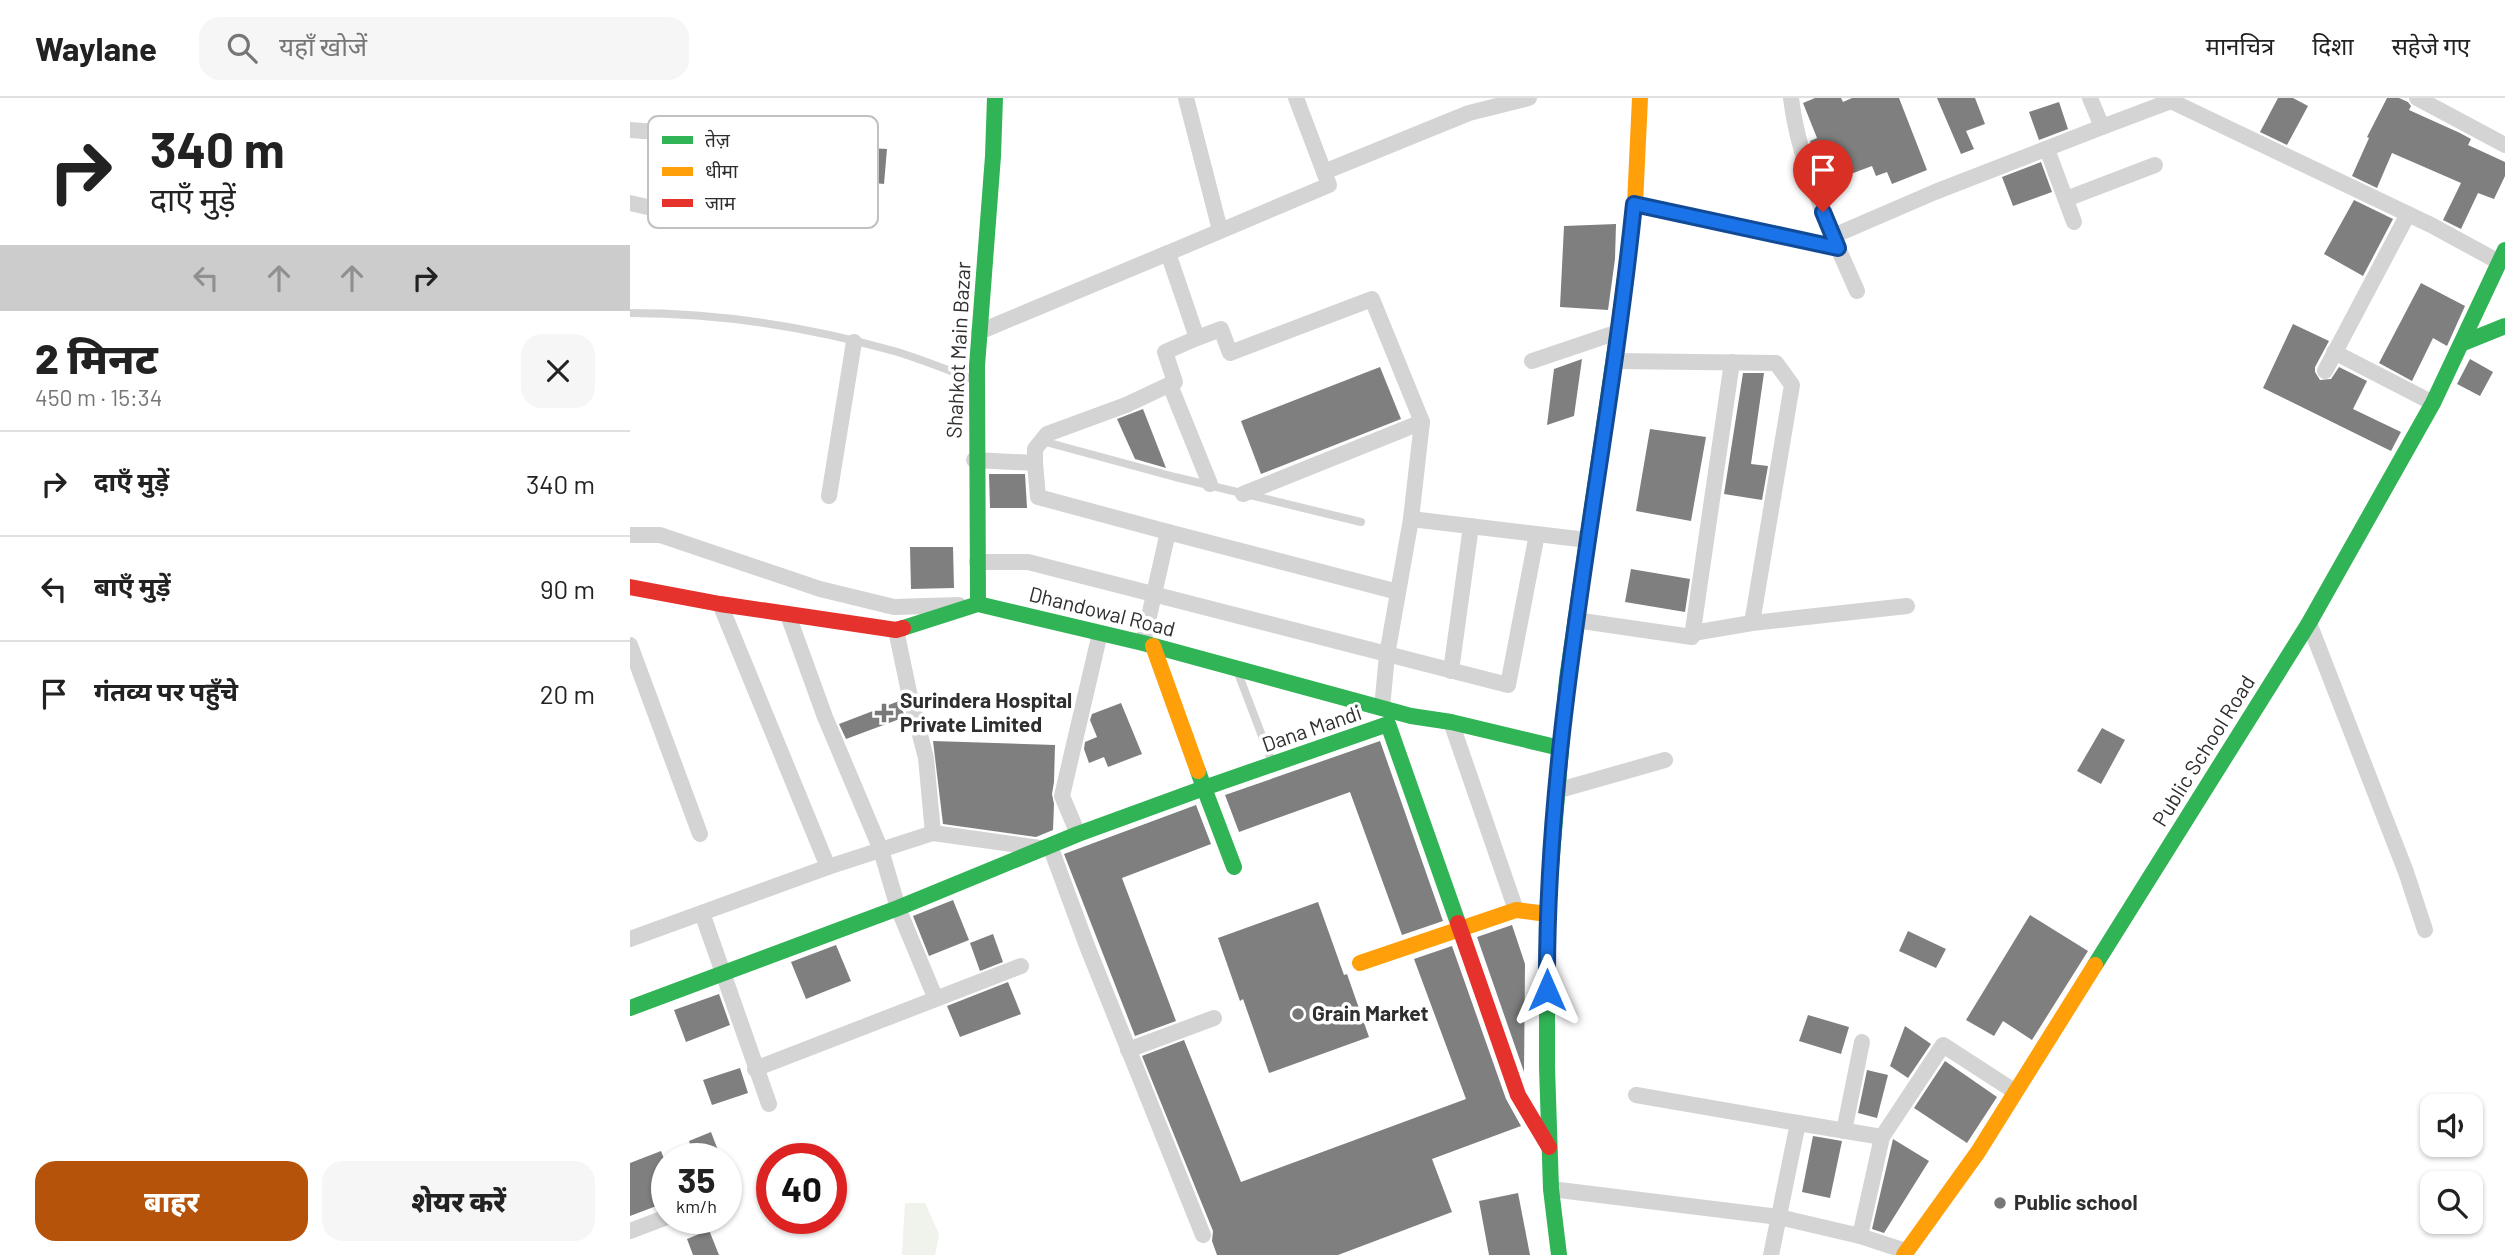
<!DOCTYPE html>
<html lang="hi">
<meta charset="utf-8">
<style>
:root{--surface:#fff;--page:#f6f6f6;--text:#222;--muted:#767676;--line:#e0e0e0;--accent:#b45309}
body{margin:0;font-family:Barlow,"Noto Sans Devanagari",sans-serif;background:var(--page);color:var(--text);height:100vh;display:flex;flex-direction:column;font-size:26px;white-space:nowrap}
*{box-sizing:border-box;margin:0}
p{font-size:23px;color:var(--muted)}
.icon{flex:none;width:38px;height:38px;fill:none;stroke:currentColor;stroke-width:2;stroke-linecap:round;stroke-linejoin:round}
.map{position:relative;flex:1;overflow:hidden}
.drawer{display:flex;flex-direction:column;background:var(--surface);width:630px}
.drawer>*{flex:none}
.guide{background:#fff;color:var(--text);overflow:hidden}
.fabs{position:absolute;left:1790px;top:996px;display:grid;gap:14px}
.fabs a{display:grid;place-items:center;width:63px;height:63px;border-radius:14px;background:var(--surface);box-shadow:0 2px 5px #0004;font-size:35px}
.speed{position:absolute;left:21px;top:1045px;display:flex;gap:14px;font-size:35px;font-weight:700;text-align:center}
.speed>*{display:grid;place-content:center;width:91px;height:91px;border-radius:50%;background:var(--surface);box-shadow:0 2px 5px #0004;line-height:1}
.speed small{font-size:18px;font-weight:400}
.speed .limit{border:10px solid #d22;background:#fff;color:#111}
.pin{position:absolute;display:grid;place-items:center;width:60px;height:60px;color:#fff;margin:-72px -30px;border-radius:50% 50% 50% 0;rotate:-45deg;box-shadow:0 0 7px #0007}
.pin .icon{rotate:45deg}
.me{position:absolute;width:77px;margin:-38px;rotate:0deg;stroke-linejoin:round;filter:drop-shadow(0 0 5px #0008)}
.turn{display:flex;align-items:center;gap:24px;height:147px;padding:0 35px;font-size:32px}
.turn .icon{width:91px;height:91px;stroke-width:2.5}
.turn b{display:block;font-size:49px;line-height:60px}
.lanes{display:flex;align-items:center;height:66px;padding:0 35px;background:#0003;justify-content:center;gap:35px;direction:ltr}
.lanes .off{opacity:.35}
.round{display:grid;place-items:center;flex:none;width:74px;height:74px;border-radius:21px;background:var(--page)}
.summary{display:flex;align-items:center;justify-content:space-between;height:119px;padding:0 35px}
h1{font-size:42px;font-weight:800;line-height:52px}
.action{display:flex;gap:14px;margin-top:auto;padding:14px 35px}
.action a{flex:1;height:80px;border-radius:21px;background:var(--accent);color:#fff;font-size:28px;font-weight:800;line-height:80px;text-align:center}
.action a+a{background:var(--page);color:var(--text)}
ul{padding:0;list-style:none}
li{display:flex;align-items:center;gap:21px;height:105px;padding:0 35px;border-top:2px solid var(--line)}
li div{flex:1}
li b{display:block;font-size:26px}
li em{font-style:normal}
header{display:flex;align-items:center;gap:42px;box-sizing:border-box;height:98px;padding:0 35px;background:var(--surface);border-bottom:2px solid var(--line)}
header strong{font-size:33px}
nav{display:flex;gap:38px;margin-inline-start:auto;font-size:24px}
.search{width:490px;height:63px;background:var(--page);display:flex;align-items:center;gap:18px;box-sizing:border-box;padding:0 24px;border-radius:21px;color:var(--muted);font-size:26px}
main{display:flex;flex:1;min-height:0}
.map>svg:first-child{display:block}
.green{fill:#f0f2ec}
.building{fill:#7f7f7f}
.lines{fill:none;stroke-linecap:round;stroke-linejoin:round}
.lane{stroke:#d4d4d4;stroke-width:8}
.street{stroke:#d4d4d4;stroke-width:16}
.fast{stroke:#30b455;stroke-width:16}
.slow{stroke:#ff9f0a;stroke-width:16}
.jam{stroke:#e5322d;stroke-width:16}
.route-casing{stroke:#114b97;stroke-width:18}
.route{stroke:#1a73e8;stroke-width:12}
.poi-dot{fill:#787878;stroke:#fff;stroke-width:2.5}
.labels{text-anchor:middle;stroke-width:7;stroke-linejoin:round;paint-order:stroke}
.street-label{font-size:21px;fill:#2f2f2f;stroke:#fff}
.poi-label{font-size:21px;font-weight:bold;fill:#2f2f2f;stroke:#fff;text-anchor:start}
.key{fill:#fff;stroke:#c1c1c1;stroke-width:2}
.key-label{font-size:19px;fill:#2f2f2f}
</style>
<header>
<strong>Waylane</strong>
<div class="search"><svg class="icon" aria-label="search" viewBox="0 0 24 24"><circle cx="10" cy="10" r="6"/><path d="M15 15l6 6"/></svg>यहाँ खोजें</div>
<nav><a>मानचित्र</a><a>दिशा</a><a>सहेजे गए</a></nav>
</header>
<main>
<section class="drawer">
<div class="guide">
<div class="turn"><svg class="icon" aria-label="right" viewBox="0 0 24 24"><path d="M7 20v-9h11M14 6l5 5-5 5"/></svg><div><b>340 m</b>दाएँ मुड़ें</div></div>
<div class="lanes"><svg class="icon off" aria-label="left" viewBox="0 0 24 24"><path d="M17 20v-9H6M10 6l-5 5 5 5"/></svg><svg class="icon off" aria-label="ahead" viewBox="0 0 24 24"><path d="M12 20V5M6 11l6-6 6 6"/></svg><svg class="icon off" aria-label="ahead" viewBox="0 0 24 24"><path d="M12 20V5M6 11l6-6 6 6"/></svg><svg class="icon" aria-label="right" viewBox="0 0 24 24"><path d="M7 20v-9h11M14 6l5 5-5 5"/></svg></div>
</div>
<div class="summary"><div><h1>2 मिनट</h1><p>450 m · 15:34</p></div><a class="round"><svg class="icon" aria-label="close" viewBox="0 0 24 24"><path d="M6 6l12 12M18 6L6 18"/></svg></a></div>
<ul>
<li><svg class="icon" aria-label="right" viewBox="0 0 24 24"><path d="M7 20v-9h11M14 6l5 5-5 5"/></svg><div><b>दाएँ मुड़ें</b></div><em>340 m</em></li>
<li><svg class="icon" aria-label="left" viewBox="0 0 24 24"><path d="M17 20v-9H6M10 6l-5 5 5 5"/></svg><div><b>बाएँ मुड़ें</b></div><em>90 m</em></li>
<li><svg class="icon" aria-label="arrive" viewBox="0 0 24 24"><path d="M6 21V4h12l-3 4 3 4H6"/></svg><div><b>गंतव्य पर पहुँचे</b></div><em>20 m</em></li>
</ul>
<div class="action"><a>बाहर</a><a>शेयर करें</a></div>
</section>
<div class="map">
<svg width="1875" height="1157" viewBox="0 0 1875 1157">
<rect width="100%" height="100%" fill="#fff"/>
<path class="green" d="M275 1105H295L309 1136 305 1157H272Z"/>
<g class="building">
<path d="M1185 0H1211L1213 4 1222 0H1269L1297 72 1262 86 1257 74 1246 78 1242 68 1194 86 1180 43 1187 40 1173 5Z"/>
<path d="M1307 0H1345L1355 26 1336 33 1344 51 1331 56Z"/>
<path d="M1648 0H1663L1678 8 1657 47 1630 34Z"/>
<path d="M1757 0H1769L1778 4 1781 8 1779 12 1830 35 1841 41 1838 47 1875 64V78L1864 101 1848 95 1831 131 1813 122 1831 85 1762 55 1747 90 1722 78 1739 40 1737 39Z"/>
<path d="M1429 4 1438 31 1409 42 1399 14Z"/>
<path d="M239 50 257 51 254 86 236 84Z"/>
<path d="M1411 64 1422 94 1383 108 1372 79Z"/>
<path d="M1724 102 1763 121 1733 178 1694 156Z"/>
<path d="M986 126 985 161 978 212 930 209 934 128Z"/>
<path d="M1791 185 1835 208 1817 248 1803 240 1782 283 1749 265Z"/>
<path d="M1663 226 1699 243 1685 269V274L1690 282 1701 281 1709 269 1737 283 1723 311 1771 334 1761 353 1633 290Z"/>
<path d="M952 261 944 318 917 327 924 271Z"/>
<path d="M1840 261 1863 274 1850 298 1827 286Z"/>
<path d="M750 269 771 321 631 376 611 323Z"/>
<path d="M1113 275H1134L1121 366 1138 368 1132 402 1094 396Z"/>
<path d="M513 311 536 370 505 361 487 321Z"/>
<path d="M1020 331 1076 339 1061 423 1006 413Z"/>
<path d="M359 376H395L397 410H360Z"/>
<path d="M280 449H323L324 490 281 491Z"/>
<path d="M1001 471 1060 481 1055 514 995 504Z"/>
<path d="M269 603 275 619 216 641 209 626Z"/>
<path d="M491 605 512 656 478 669 474 659 459 665 454 651 455 644 467 639 460 622 462 616Z"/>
<path d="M1472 630 1495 642 1471 686 1447 673Z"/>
<path d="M303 643 425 647 424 684 422 696 424 706 423 732 406 739 313 726Z"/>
<path d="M750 643 813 823 772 837 720 694 609 734 595 697Z"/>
<path d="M566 707 581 746 492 780 546 923 505 938 434 756Z"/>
<path d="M323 802 339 842 299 858 283 818Z"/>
<path d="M688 804 714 877 717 876 739 939 639 975 613 901 610 903 588 840Z"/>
<path d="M1400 817 1458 853 1402 942 1373 923 1364 938 1336 922Z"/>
<path d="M882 827 895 866 894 974 847 839Z"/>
<path d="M1278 833 1316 851 1306 870 1269 853Z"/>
<path d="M363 836 373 864 350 873 340 845Z"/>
<path d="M206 847 221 883 176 901 161 864Z"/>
<path d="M822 848 876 1001 891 1028 802 1061 822 1114 708 1157H587L582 1143 583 1133 512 958 554 942 611 1084 836 1001 784 861Z"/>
<path d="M378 884 391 916 330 939 317 908Z"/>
<path d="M89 896 100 927 56 944 44 912Z"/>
<path d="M1178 917 1219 929 1211 956 1169 943Z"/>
<path d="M1275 928 1301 946 1278 980 1260 968Z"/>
<path d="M1315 963 1367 999 1337 1045 1284 1010Z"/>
<path d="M110 970 118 995 82 1007 73 982Z"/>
<path d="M1237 972 1258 977 1247 1020 1228 1015Z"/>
<path d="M81 1034 91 1060H65L59 1043Z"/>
<path d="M1183 1038 1212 1043 1200 1100 1172 1094Z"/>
<path d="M1263 1041 1299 1063 1254 1135 1242 1131Z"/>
<path d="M31 1053 37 1068V1104L0 1118V1065Z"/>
<path d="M888 1095 900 1157H859L849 1103Z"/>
<path d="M79 1132 89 1157H63L57 1141Z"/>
</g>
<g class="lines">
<g class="lane">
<path d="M0 215C88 215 179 229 264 253 291 261 318 272 344 282"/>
<path d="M412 343 545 379 731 424"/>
<path d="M608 575 642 664"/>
</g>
<g class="street">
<path d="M556 0 590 132"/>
<path d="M1787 0 1875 47"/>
<path d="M1472 29 1541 3 1801 127 1869 164"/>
<path d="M0 32 40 35"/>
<path d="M1417 51 1444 124"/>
<path d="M694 74 839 15 899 0"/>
<path d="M1436 101 1525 67"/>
<path d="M0 105 22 110"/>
<path d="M1005 106 1208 150C1188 102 1167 52 1161 0"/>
<path d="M1203 138 1305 94 1472 29 1460 0"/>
<path d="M1208 150 1227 193"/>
<path d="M538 155 699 87 666 0"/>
<path d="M349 234 538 155 567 240 591 231 600 255 742 201 792 324 781 421 757 557 752 610"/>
<path d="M1704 254 1803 305"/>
<path d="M902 263 988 234"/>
<path d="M985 263 1146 265 1162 287 1122 525"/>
<path d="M1695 273 1778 116"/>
<path d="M540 287 580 386"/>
<path d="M344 362 405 365 408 399 538 434 513 545"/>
<path d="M405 365V351L417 336 496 307 545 284 535 254 567 240"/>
<path d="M613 396 792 324"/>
<path d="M199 398 224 244"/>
<path d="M781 421 957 442"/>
<path d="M538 434 768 494"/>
<path d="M0 437H30L190 491 264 509 329 507"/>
<path d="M347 464H398L878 587 907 436"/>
<path d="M90 506 198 769 303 735 410 750"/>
<path d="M158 517 195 619 251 752 268 810 305 899"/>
<path d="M945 522 1062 539 1102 264"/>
<path d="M1679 525 1776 774 1795 832"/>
<path d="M266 532 279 594 296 660 303 735"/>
<path d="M1063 535 1122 525 1277 508"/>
<path d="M0 547 70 736"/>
<path d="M821 573 841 428"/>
<path d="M821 624 886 812"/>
<path d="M926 693 1035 662"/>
<path d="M448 736 432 698 470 535"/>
<path d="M420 748 457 848 573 1137"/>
<path d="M72 815 139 1006"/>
<path d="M0 841 198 769"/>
<path d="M498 952 584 920"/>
<path d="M125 971 391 868"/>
<path d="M1006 997 1168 1025"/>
<path d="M1214 1033 1232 944"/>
<path d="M1252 1039 1313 947 1384 993"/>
<path d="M921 1091 1149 1119 1230 1138 1276 1153"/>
<path d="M0 1133 37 1119"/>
<path d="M1141 1157 1168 1025 1252 1039 1230 1138"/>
</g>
<g class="fast">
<path d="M1833 245 1875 228"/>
<path d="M348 506 347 268 363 58 365 0"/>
<path d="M273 530 348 506 513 545 781 618 821 624 930 650"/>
<path d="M604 769 574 690 758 626 828 825"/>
<path d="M1465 867 1679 525 1803 305 1875 152"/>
<path d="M0 910 268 810 448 736 574 690 568 673"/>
<path d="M929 1157 921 1091 917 969V816L937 581 987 239"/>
</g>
<g class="slow">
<path d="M987 239 1005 106 1010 0"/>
<path d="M523 548 568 673"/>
<path d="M730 865 886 812 917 816"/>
<path d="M1274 1157 1348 1054 1465 867"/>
</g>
<g class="jam">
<path d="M0 489 90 506 266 532 273 530"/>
<path d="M828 825 888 997 919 1049"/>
</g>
</g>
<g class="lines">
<defs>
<path id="route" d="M917 892C915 627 977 369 1004 106L1208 150 1193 114"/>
</defs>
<use href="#route" class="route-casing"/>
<use href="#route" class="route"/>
</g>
<g class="poi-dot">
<path d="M250.5 604.5h7v7h7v7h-7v7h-7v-7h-7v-7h7z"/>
<circle cx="668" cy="916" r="7"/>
<circle cx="1370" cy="1105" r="7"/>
</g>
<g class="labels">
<g class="street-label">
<text transform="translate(329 252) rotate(-87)" y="7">Shahkot Main Bazar</text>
<text transform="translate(472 514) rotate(14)" y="7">Dhandowal Road</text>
<text transform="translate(682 631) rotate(-19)" y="7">Dana Mandi</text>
<text transform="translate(1574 653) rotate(-58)" y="7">Public School Road</text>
</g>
<g class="poi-label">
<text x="270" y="610">Surindera Hospital<tspan x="270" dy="24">Private Limited</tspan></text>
<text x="682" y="923">Grain Market</text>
<text x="1384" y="1112">Public school</text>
</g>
</g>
<rect x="18" y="18" width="230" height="112" rx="10" class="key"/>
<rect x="32" y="38" width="31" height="8" fill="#30b455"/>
<rect x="32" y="69" width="31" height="9" fill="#ff9f0a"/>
<rect x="32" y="101" width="31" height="8" fill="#e5322d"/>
<g class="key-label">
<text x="75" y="49">तेज़</text>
<text x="75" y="80">धीमा</text>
<text x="75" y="112">जाम</text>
</g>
</svg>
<div class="fabs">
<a><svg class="icon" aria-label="sound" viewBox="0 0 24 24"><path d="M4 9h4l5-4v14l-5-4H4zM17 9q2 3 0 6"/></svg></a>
<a><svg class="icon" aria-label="search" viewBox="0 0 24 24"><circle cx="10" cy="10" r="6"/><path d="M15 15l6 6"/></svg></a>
</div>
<div class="speed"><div>35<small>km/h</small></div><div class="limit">40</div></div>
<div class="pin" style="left:1193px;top:114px;background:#d93025"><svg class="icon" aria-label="arrive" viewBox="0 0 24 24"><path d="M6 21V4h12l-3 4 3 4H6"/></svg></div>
<svg class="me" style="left:917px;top:892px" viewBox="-20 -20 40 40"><path d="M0-17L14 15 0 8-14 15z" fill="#1a73e8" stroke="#fff" stroke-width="4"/></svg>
</div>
</main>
